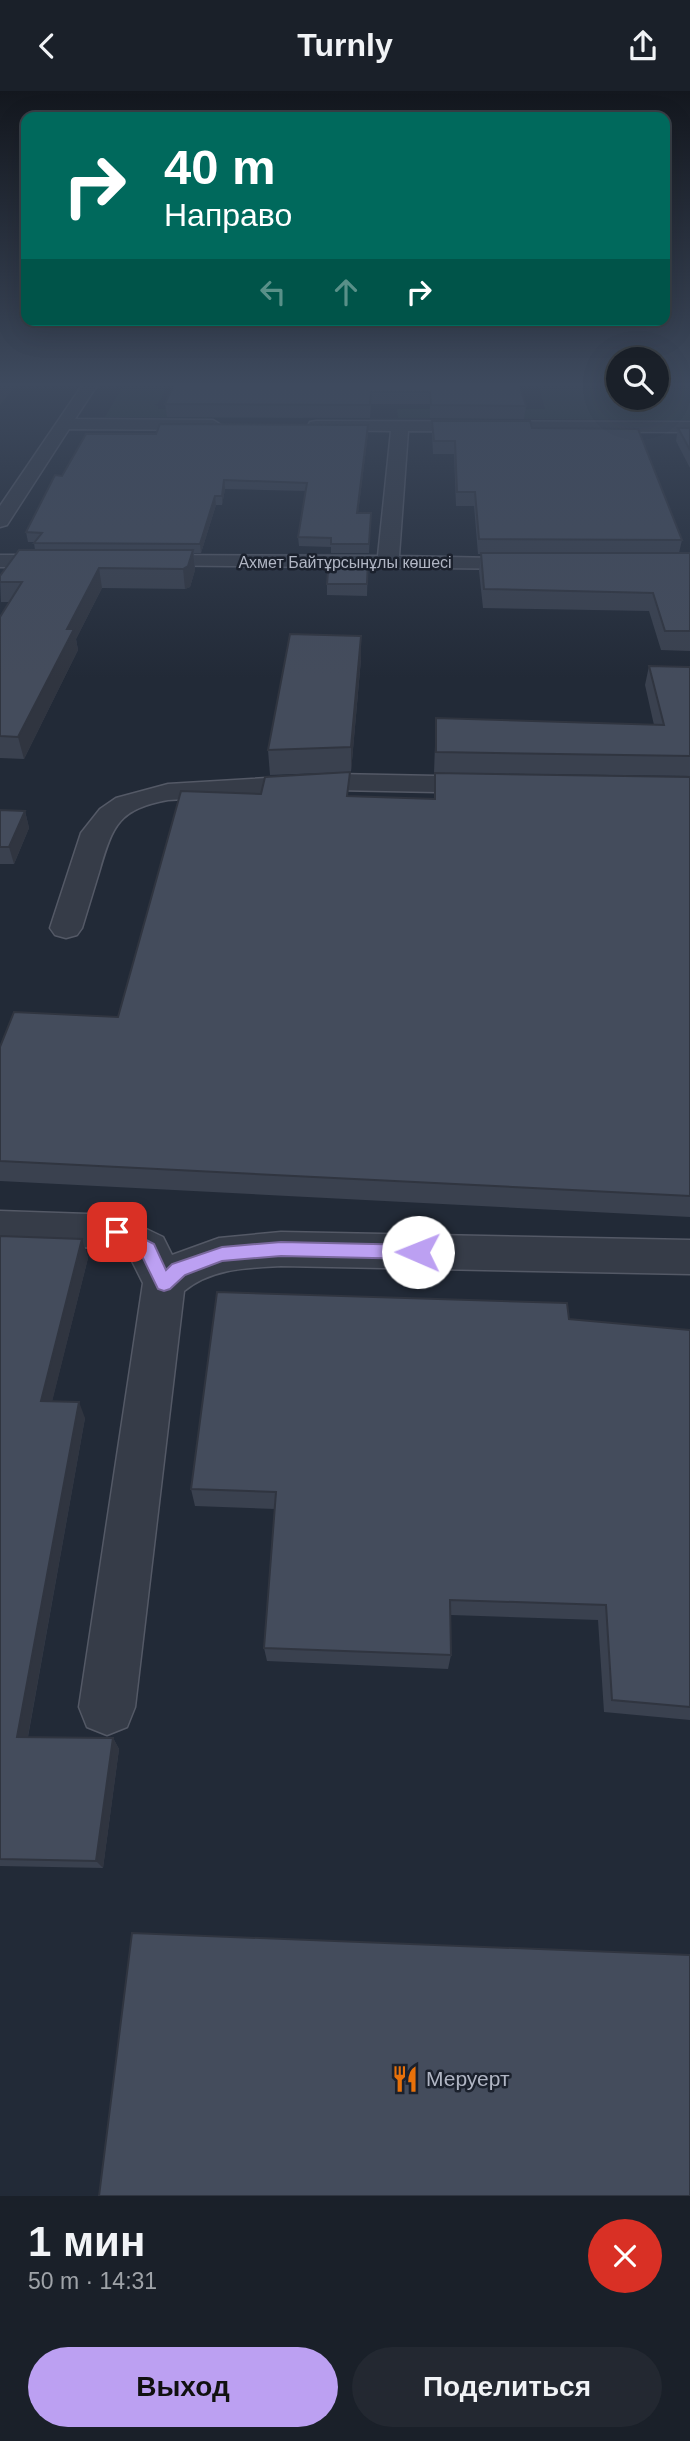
<!DOCTYPE html>
<html lang="ru">
<meta charset="utf-8">
<style>
:root{--surface:#1a2029;--page:#232831;--text:#f1f3f6;--muted:#9fa3a8;--line:#383e46;--accent:#bca0f2}
body{margin:0;font-family:Arial,sans-serif;background:var(--page);color:var(--text);height:100vh;display:flex;flex-direction:column;font-size:26px;white-space:nowrap}
*{box-sizing:border-box;margin:0}
p{font-size:23px;color:var(--muted)}
.icon{flex:none;width:38px;height:38px;fill:none;stroke:currentColor;stroke-width:2;stroke-linecap:round;stroke-linejoin:round}
.map{position:relative;height:2105px;overflow:hidden}
.side{display:flex;flex-direction:column;background:var(--surface);flex:1}
.side>*{flex:none}
.hud{position:absolute;left:21px;top:21px;width:649px;height:214px;border-radius:14px;box-shadow:0 7px 28px #0002,0 0 0 2px var(--line);background:#00695c;color:#fff;overflow:hidden}
.fabs{position:absolute;left:606px;top:256px;display:grid;gap:14px}
.fabs a{display:grid;place-items:center;width:63px;height:63px;border-radius:50%;background:var(--surface);box-shadow:0 7px 28px #0002,0 0 0 2px var(--line);font-size:35px}
.pin{position:absolute;display:grid;place-items:center;width:60px;height:60px;color:#fff;margin:-30px;border-radius:14px;box-shadow:0 4px 10px #0006}
.me{position:absolute;width:77px;margin:-38px;rotate:271deg;stroke-linejoin:round;filter:drop-shadow(0 0 5px #0008)}
.turn{display:flex;align-items:center;gap:24px;height:147px;padding:0 28px;font-size:32px}
.turn .icon{width:91px;height:91px;stroke-width:2.5}
.turn b{display:block;font-size:49px;line-height:60px}
.lanes{display:flex;align-items:center;height:66px;padding:0 28px;background:#0003;justify-content:center;gap:35px;direction:ltr}
.lanes .off{opacity:.35}
.round{display:grid;place-items:center;flex:none;width:74px;height:74px;border-radius:37px;background:var(--page)}
.headline{display:flex;align-items:center;justify-content:space-between;height:119px;padding:0 28px}
h1{font-size:42px;font-weight:700;line-height:52px}
.primary-button{display:flex;gap:14px;margin-top:auto;padding:14px 28px}
.primary-button a{flex:1;height:80px;border-radius:42px;background:var(--accent);color:#111;font-size:28px;font-weight:700;line-height:80px;text-align:center}
.primary-button a+a{background:var(--page);color:var(--text)}
header{display:flex;justify-content:space-between;align-items:center;height:91px;padding:0 28px;background:var(--surface);font-size:32px;font-weight:700}
.map>svg:first-child{display:block}
.green{fill:#283a3d}
.lines{fill:none;stroke-linecap:round;stroke-linejoin:round}
.minor-casing{stroke:#545966;stroke-width:3}
.minor{fill:#363c48;fill-rule:evenodd}
.wall{fill:#3a414f}
.shaded-wall{fill:#303540}
.building{fill:#444c5c;stroke:#303540;stroke-width:2}
.route{fill:#bca0f2;stroke:#7a689d;stroke-width:2}
.labels{text-anchor:middle;stroke-width:5;stroke-linejoin:round;paint-order:stroke}
.far-street-label{font-size:16px;fill:#b1b6c4;stroke:#1b212d}
.near-poi-label{font-size:21px;fill:#b1b6c4;stroke:#1b212d;text-anchor:start}
</style>
<header><svg class="icon" aria-label="back" viewBox="0 0 24 24"><path d="M15 5l-7 7 7 7"/></svg>Turnly<svg class="icon" aria-label="share" viewBox="0 0 24 24"><path d="M12 15V3M7 8l5-5 5 5M5 13v7h14v-7"/></svg></header>
<div class="map">
<svg width="690" height="2105" viewBox="0 0 690 2105">
<rect width="100%" height="100%" fill="#222a37"/>
<g class="green">
<path d="M124 293H168L158 313H153L158 315V318L297 317 304 320 303 327 105 326Z"/>
<path d="M538 293H618V306H656V293H690V329L398 327 397 318H545Z"/>
</g>
<g class="lines">
<defs>
<g id="minor">
<path d="M83 293H98L75 328 213 329 221 334 213 339 69 338 7 434 0 436V415Z"/>
<path d="M316 330 690 331V341L408 340 399 465 540 468 543 472 540 476 533 478 135 474 132 470 135 466 142 464 378 465 391 340 310 339 308 335 310 331Z"/>
<path d="M0 464H64L71 466 74 470 71 474 64 476H0Z"/>
<path d="M335 683 488 686 498 688 502 694 498 700 488 702 335 699 168 709C119 718 113 734 100 778 94 798 88 817 82 837L77 844 66 847 55 844 50 837 81 742 100 718 116 707 168 693Z"/>
<path d="M0 1120 117 1124 163 1146 172 1164 219 1147 281 1141 690 1149V1183L281 1175C247 1177 212 1177 184 1200L135 1616 127 1636 107 1644 87 1636 79 1616 143 1192 132 1170 111 1157 0 1154Z"/>
</g>
</defs>
<use href="#minor" class="minor-casing"/>
<use href="#minor" class="minor"/>
</g>
<g class="wall">
<path d="M519 293 526 315 524 328 430 327V313H371L370 327 167 326 165 313Z"/>
<path d="M432 330 532 337 682 449 679 462 690 463V560L661 559 649 520 483 517 479 480 481 463H478L474 415H456L454 363H433L432 343Z"/>
<path d="M678 337H690V377L676 350Z"/>
<path d="M368 342 358 422H371L369 462H331V456L299 455 298 446 306 400 225 398 222 414H216L201 462H194L195 479 190 496 185 498 102 497 76 548 78 559 24 668 0 667V526L9 511H1L0 485 35 459 34 452 35 451H28L26 441 62 385 156 343Z"/>
<path d="M368 468 367 505 327 504V493Z"/>
<path d="M361 568 351 681 270 684 268 659Z"/>
<path d="M649 575 690 576V685L434 682 436 627 654 634 645 594Z"/>
<path d="M435 682 690 686V1126L0 1090V956L118 926 434 708Z"/>
<path d="M0 719 25 720 29 737 14 773H0Z"/>
<path d="M0 1145 82 1148 88 1167 52 1310 85 1327 28 1646 113 1647 119 1658 103 1777 0 1775Z"/>
<path d="M569 1228 690 1239V1629L604 1621 598 1529 451 1524V1564L448 1578 267 1570 264 1557 275 1418 195 1415 191 1398Z"/>
</g>
<g class="shaded-wall">
<path d="M5 293H17L0 314V299Z"/>
<path d="M368 334V342L357 431V422Z"/>
<path d="M224 389 225 398 222 414V405Z"/>
<path d="M215 405 216 414 201 462 200 453Z"/>
<path d="M193 459 195 479 190 496 185 498 183 478Z"/>
<path d="M99 477 102 497 76 548 78 559 24 668 18 646 67 538Z"/>
<path d="M361 545V568L351 681V656Z"/>
<path d="M25 720 29 737 14 773 9 756Z"/>
<path d="M82 1148 88 1167 48 1327 41 1310Z"/>
<path d="M79 1311 85 1327 26 1656 17 1646Z"/>
<path d="M113 1647 119 1658 103 1777 96 1770Z"/>
</g>
<g class="building">
<path d="M0 293H5L0 299Z"/>
<path d="M174 293H519L526 315 431 314 430 301H371L370 314 165 313Z"/>
<path d="M432 330H530L532 337 638 338 682 449 479 448 475 401H457L455 350H434Z"/>
<path d="M160 333 368 334 357 422H371L369 453H331V447L298 446 307 392 224 389 222 405H215L200 453 34 452 42 442 26 441 55 384 62 385 86 343H156Z"/>
<path d="M678 337H690V359Z"/>
<path d="M19 459H193L188 475 183 478 99 477 67 538H74L18 646 0 645V526L22 491H0V485Z"/>
<path d="M481 462H690V540H665L653 502 484 498Z"/>
<path d="M329 468H368L367 493H327Z"/>
<path d="M290 543 361 545 351 656 268 659Z"/>
<path d="M649 575 690 576V665L436 661V627L664 634Z"/>
<path d="M350 681 347 705 435 708V682L690 686V1105L0 1070V956L14 921 118 926 181 700 261 703 265 686Z"/>
<path d="M0 719 25 720 9 756H0Z"/>
<path d="M0 1145 82 1148 41 1310 79 1311 17 1646 113 1647 96 1770 0 1768Z"/>
<path d="M217 1201 567 1212 569 1228 690 1239V1616L612 1609 606 1514 450 1509 451 1564 264 1557 276 1401 191 1398Z"/>
<path d="M132 1842 690 1864V2105H99Z"/>
</g>
<linearGradient id="sky" x2="0" y2="1"><stop stop-color="#13171e"/><stop offset="0.5" stop-color="#3e4a5e"/><stop offset="1" stop-color="#3e4a5e" stop-opacity="0"/></linearGradient>
<rect width="690" height="587" fill="url(#sky)"/>
<path class="route" d="M117 1134 154 1153 166 1179 172 1173 222 1156 281 1151 418 1154 424 1156 426 1161 424 1166 418 1168 281 1165 222 1170 185 1184 170 1198 164 1200 158 1198 141 1163 111 1146 108 1141 111 1136Z"/>
<defs>
<symbol id="restaurant-bare" viewBox="-9 -9 18 18"><path d="M-5-6h1v4h1v-4h1v4h1v-4h1v5L-1.5 .5V6h-2V.5L-5-1ZM5-6V6H3V1.5H1.5Q1.5-4 5-6Z" fill="#e8710a" stroke="#1b212d" stroke-width="2.5" paint-order="stroke"/></symbol>
</defs>
<g fill-rule="evenodd">
<use href="#restaurant-bare" x="386" y="1969" width="38" height="38"/>
</g>
<g class="labels">
<g class="far-street-label">
<text x="345" y="477">Ахмет Байтұрсынұлы көшесі</text>
</g>
<g class="near-poi-label">
<text x="426" y="1995">Меруерт</text>
</g>
</g>
</svg>
<div class="fabs">
<a><svg class="icon" aria-label="search" viewBox="0 0 24 24"><circle cx="10" cy="10" r="6"/><path d="M15 15l6 6"/></svg></a>
</div>
<div class="pin" style="left:117px;top:1141px;background:#d93025"><svg class="icon" aria-label="arrive" viewBox="0 0 24 24"><path d="M6 21V4h12l-3 4 3 4H6"/></svg></div>
<svg class="me" style="left:418px;top:1161px" viewBox="-20 -20 40 40"><circle r="19" fill="#fff"/><path d="M0-13L10 11 0 6-10 11z" fill="#bca0f2"/></svg>
<div class="hud">
<div class="turn"><svg class="icon" aria-label="right" viewBox="0 0 24 24"><path d="M7 20v-9h11M14 6l5 5-5 5"/></svg><div><b>40 m</b>Направо</div></div>
<div class="lanes"><svg class="icon off" aria-label="left" viewBox="0 0 24 24"><path d="M17 20v-9H6M10 6l-5 5 5 5"/></svg><svg class="icon off" aria-label="ahead" viewBox="0 0 24 24"><path d="M12 20V5M6 11l6-6 6 6"/></svg><svg class="icon" aria-label="right" viewBox="0 0 24 24"><path d="M7 20v-9h11M14 6l5 5-5 5"/></svg></div>
</div>
</div>
<section class="side">
<div class="headline"><div><h1>1 мин</h1><p>50 m · 14:31</p></div><a class="round" style="background:#d93025;color:#fff"><svg class="icon" aria-label="close" viewBox="0 0 24 24"><path d="M6 6l12 12M18 6L6 18"/></svg></a></div>
<div class="primary-button"><a>Выход</a><a>Поделиться</a></div>
</section>
